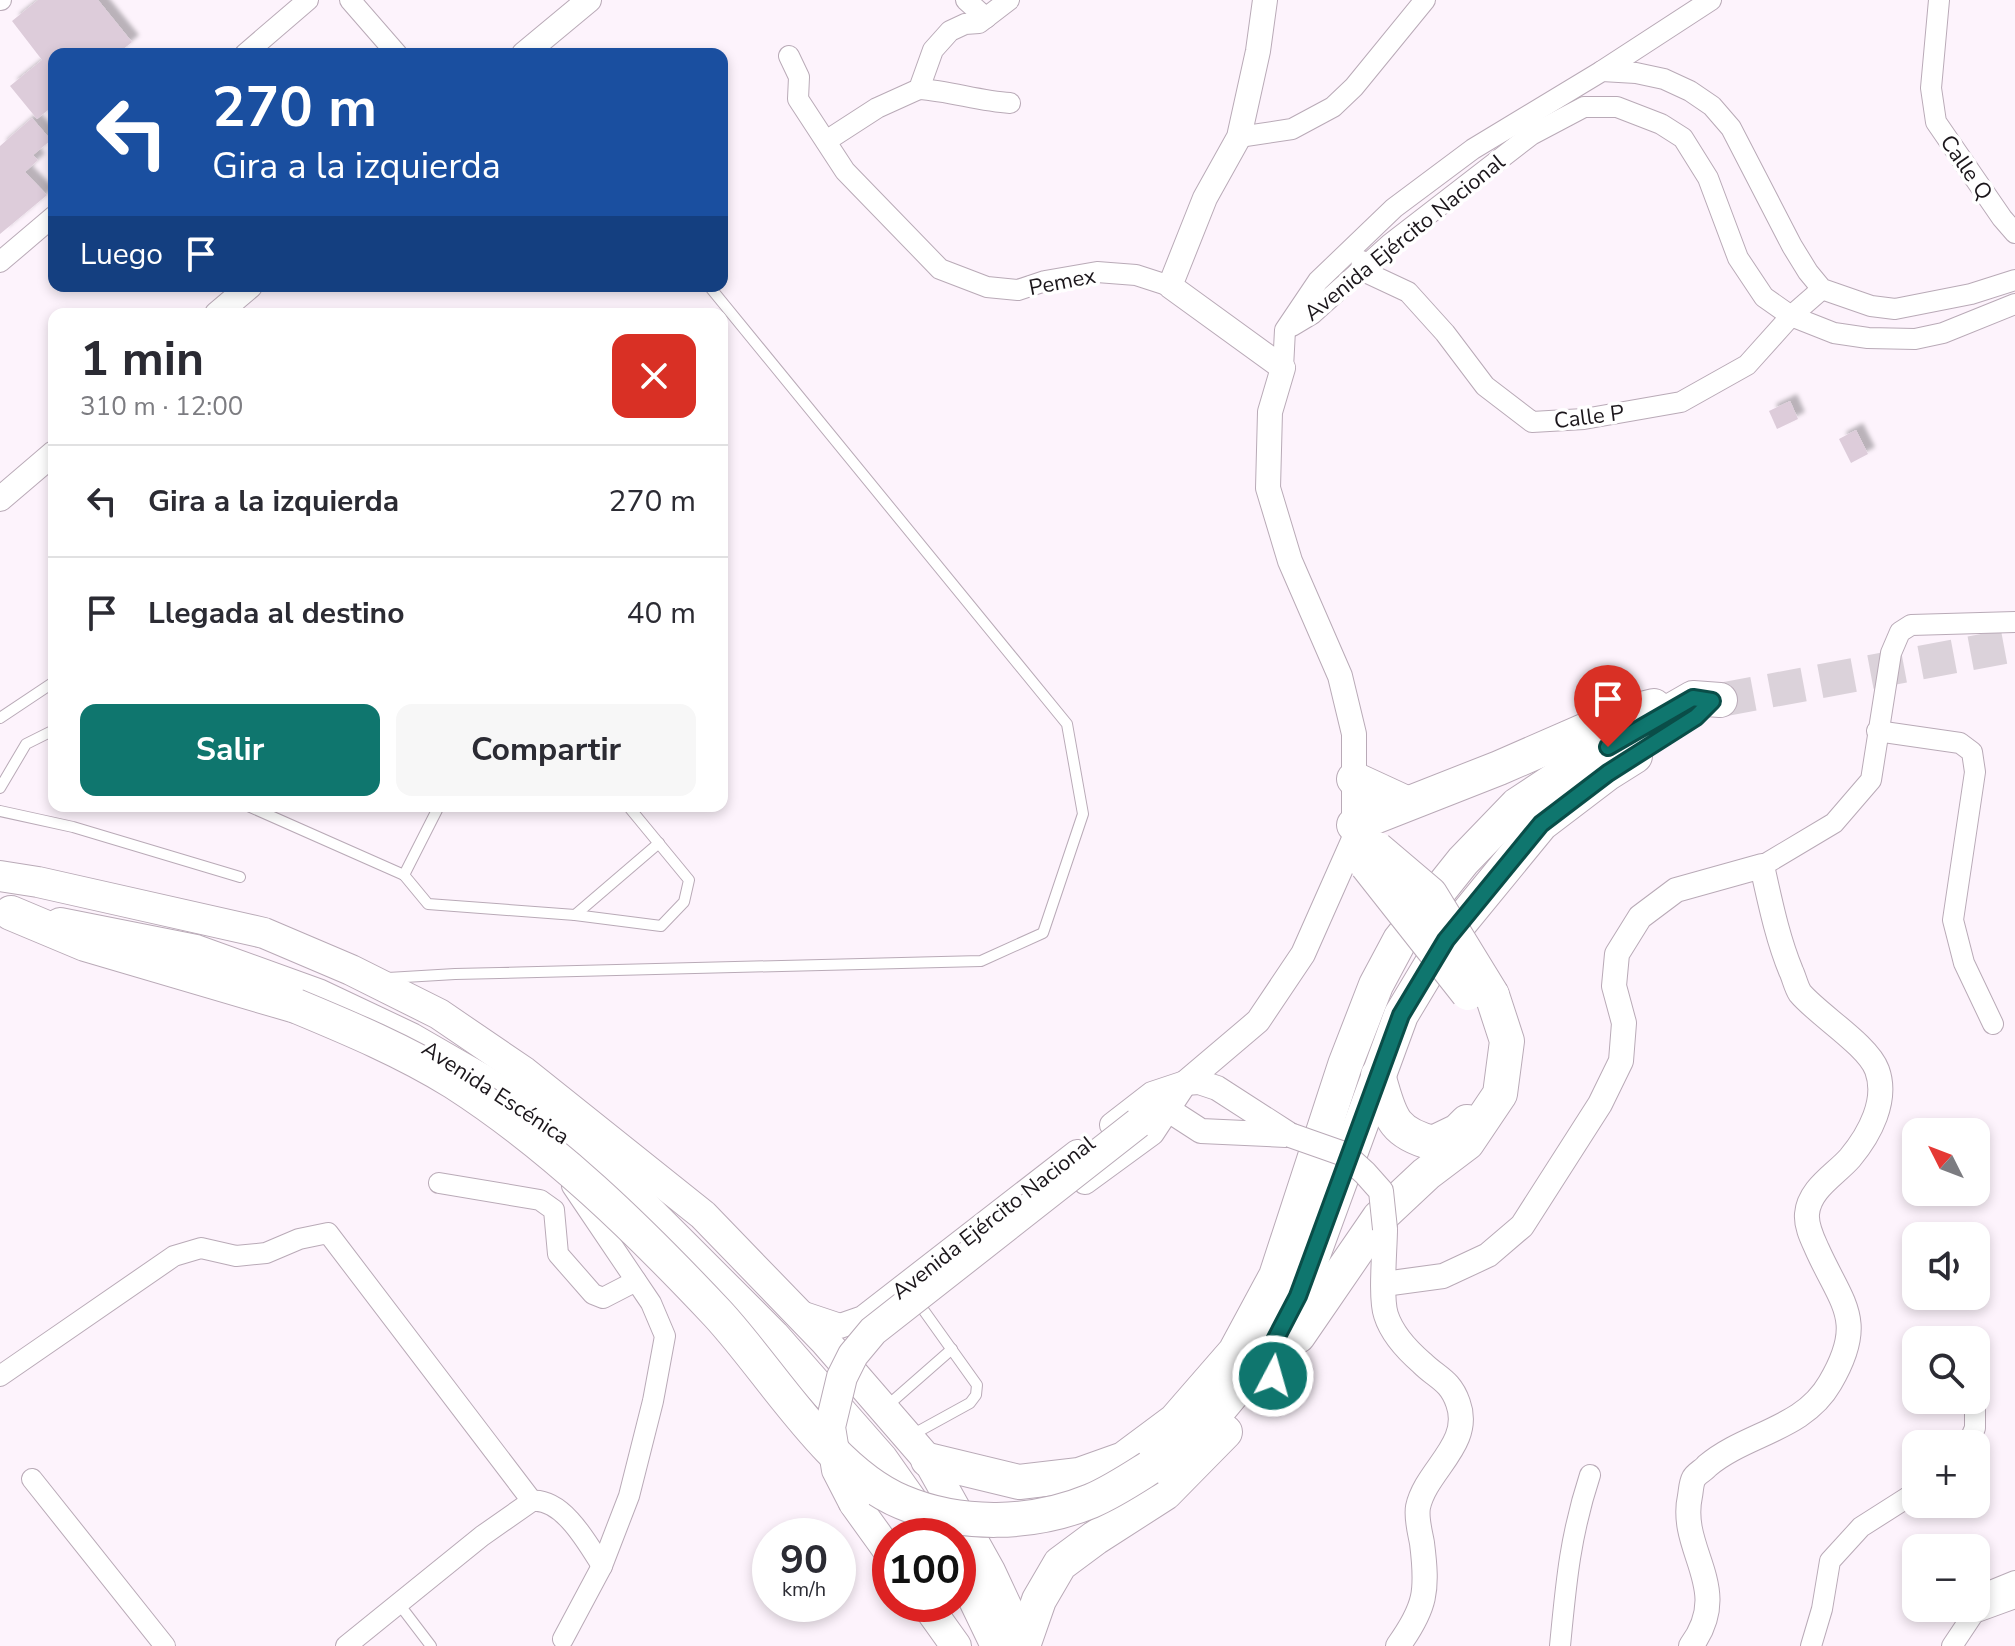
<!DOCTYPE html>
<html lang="es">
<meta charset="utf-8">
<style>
:root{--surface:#fff;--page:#f7f7f7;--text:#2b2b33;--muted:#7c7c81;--line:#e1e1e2;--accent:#0f766e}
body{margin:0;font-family:"Nunito Sans",sans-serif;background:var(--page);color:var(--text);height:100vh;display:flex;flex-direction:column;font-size:30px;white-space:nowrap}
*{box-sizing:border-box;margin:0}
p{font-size:26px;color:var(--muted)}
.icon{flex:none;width:44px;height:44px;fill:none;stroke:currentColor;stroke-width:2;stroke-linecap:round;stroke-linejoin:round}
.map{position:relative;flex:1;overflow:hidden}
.details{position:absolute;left:48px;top:308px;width:680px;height:504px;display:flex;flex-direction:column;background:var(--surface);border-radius:16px;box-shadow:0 4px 12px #0003}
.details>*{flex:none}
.top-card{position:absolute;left:48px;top:48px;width:680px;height:244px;border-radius:16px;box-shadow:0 4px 12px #0003;background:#1a4fa0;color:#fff;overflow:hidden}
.needle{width:52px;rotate:312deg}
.tools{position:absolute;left:1902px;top:1118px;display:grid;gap:16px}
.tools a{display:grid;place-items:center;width:88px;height:88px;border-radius:16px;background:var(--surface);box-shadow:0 4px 12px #0003;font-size:40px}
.speed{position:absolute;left:752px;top:1518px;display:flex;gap:16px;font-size:40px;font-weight:700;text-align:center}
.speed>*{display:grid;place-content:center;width:104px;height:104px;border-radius:50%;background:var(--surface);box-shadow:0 4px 12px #0003;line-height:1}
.speed small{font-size:20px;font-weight:400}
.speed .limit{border:12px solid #d22;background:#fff;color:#111}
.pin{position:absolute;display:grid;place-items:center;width:68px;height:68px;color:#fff;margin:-82px -34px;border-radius:50% 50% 50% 0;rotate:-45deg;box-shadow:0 0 8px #0007}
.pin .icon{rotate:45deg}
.me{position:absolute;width:88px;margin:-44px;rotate:6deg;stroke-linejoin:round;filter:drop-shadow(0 0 6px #0008)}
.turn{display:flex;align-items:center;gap:28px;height:168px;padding:0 32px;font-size:36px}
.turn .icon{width:104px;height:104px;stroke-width:2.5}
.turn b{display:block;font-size:56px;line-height:68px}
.then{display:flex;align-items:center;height:76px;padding:0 32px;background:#0003;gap:16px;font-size:30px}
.round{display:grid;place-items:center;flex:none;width:84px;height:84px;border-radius:16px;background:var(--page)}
.summary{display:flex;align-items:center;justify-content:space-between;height:136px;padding:0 32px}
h1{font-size:48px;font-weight:700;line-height:60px}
.action{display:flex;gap:16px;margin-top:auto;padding:16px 32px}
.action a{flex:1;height:92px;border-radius:16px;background:var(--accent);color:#fff;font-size:32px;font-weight:700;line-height:92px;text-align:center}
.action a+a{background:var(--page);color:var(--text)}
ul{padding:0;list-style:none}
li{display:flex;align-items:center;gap:24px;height:112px;padding:0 32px;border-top:2px solid var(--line)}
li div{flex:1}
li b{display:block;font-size:30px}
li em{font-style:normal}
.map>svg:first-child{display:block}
.building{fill:#ddccda;filter:url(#shadow)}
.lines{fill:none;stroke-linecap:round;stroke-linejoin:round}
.motorway-tunnel{stroke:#dbd2da;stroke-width:34;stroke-dasharray:34 17;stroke-linecap:butt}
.service-casing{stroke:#b9aab7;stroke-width:12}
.minor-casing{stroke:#b9aab7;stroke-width:22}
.tertiary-casing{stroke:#b9aab7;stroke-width:26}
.primary-casing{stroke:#b9aab7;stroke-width:32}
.trunk-casing{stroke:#b9aab7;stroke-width:34}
.motorway-casing{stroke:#b9aab7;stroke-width:36}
.service{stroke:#fff;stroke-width:10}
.minor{stroke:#fff;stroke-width:20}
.tertiary{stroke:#fff;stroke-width:24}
.primary{stroke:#fff;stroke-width:30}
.trunk{stroke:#fff;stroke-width:32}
.motorway{stroke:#fff;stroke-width:34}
.tertiary-bridge-casing{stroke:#b9aab7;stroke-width:26;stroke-linecap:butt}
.primary-bridge-casing{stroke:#b9aab7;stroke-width:32;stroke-linecap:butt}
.motorway-bridge-casing{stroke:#b9aab7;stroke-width:36;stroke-linecap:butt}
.tertiary-bridge{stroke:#fff;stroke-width:24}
.primary-bridge{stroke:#fff;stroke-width:30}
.motorway-bridge{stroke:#fff;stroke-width:34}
.route-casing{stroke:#0a4d48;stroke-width:20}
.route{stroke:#0f766e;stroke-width:14}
.labels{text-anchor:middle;stroke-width:7;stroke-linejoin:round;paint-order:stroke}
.street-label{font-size:22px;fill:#1b161b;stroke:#fff}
</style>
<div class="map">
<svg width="2015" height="1646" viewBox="0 0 2015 1646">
<defs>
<filter id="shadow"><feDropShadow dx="7" dy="-7" stdDeviation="2" flood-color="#0004"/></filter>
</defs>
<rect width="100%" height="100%" fill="#fdf3fc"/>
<g class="building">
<path d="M38 0H98L132 42 117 54H54V105L37 119 10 86 42 60 12 21Z"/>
<path d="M32 118 51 140 33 155 38 160 25 172 47 195 0 234V146Z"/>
<path d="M1790 401 1798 419 1777 429 1769 411Z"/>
<path d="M1856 430 1868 454 1851 463 1839 439Z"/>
</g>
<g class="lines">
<path class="motorway-tunnel" d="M1720 700 2015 645"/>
<defs>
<g id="service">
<path d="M0 718 54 682"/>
<path d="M0 788 26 744 54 730"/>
<path d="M248 806 404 875"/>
<path d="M439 806 404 875 428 904 575 915 661 926 684 902 689 880 628 806"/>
<path d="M0 811 73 827 240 877"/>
<path d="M575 915 659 843"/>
<path d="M388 978 455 974 981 961 1043 933 1083 814 1067 724 709 286"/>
<path d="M887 1406 952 1349"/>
<path d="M910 1436 970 1403 976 1395 977 1385 917 1301"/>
<path d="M399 1604 431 1646"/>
</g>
<g id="minor">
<path d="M0 0H1"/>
<path d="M350 0 397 54"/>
<path d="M966 0 986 18"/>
<path d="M1939 0 1931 88 1936 122 2002 218 2015 233"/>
<path d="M245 54 308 0"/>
<path d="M789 56 799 77 798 99 845 171 940 269 987 287 1018 290 1045 281 1097 272 1136 275 1170 286"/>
<path d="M1602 71 1711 0"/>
<path d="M919 89C950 91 979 101 1010 103"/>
<path d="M1239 137 1292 129 1333 107 1354 87 1425 0"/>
<path d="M826 141 877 108 919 89 933 50 950 31 965 24 979 23 1009 0"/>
<path d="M1362 261 1361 270 1408 292 1445 333 1485 386 1532 422 1584 419 1681 402 1747 365 1791 316 1822 289"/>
<path d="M0 262 54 216"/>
<path d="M1292 326 1312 314 1390 244 1531 135 1584 107H1617L1661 124 1683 138 1708 178 1738 258 1764 297 1791 316 1834 333 1868 338 1915 339 1943 333 2015 304"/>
<path d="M1283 368 1285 330 1318 281 1394 208 1473 149 1602 71 1636 73 1664 79 1690 91 1712 106 1731 128 1792 246 1808 272 1822 289 1871 306 1895 309 1971 294 2015 280"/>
<path d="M1877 731 1960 743 1972 752 1975 772 1953 920 1964 963 1993 1024"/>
<path d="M1762 866 1834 823 1871 780 1891 653 1900 632 1911 625 2015 622"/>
<path d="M439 1183 540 1200 554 1210 558 1254 593 1294 603 1298 636 1281"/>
<path d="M0 1376 174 1256 201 1248 236 1256 266 1253 299 1239 328 1233 532 1501"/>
<path d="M1968 1444 1975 1428V1400"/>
<path d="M32 1479 165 1646"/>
<path d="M1974 1613 2015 1598"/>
<path d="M563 1639 602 1566 629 1496 653 1401 665 1336 651 1303 572 1186"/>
<path d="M346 1646 482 1536 532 1501C563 1498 588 1544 602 1566"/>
<path d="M1560 1646C1566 1583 1570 1536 1590 1475"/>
<path d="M1811 1646 1822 1609 1830 1561 1861 1527 1916 1492"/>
<path d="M1952 1646 1988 1592 2015 1581"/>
</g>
<g id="tertiary">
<path d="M524 54 589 0"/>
<path d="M217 314 250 286"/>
<path d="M0 499 54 453"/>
<path d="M1167 1109 1201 1131 1286 1135"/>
<path d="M1112 1125 1152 1094 1185 1083 1199 1082 1217 1088 1290 1135"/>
<path d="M1085 1182 1152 1133 1185 1083 1258 1021 1303 954 1354 839V734L1340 676 1290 561 1268 488 1270 412 1283 368 1170 286 1205 198 1239 137 1258 51 1265 0"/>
<path d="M1385 1229C1385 1249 1380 1297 1386 1315 1392 1334 1407 1350 1422 1363 1437 1378 1450 1380 1458 1403 1473 1444 1426 1470 1418 1507 1416 1518 1420 1532 1422 1543 1428 1591 1426 1607 1398 1646"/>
<path d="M1384 1284 1443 1276 1488 1255 1522 1226 1600 1104 1621 1061 1624 1023 1614 986 1617 954 1640 917 1676 890 1762 866C1770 901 1777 937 1791 971 1794 977 1796 987 1800 993 1817 1014 1868 1045 1877 1070 1888 1100 1870 1134 1850 1158 1835 1175 1809 1189 1807 1214 1806 1226 1812 1238 1817 1249 1842 1305 1867 1320 1830 1383 1803 1430 1746 1433 1707 1466 1704 1470 1696 1474 1694 1478 1691 1483 1691 1491 1690 1496 1678 1551 1734 1588 1691 1646"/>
<path d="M798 1312 840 1326 863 1318 1077 1152"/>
</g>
<g id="primary">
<path d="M0 876 38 882 264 933 351 970 439 1014 524 1072 703 1215 824 1340 928 1460 990 1571 1025 1646"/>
<path d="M60 923 196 950 318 994 411 1038 482 1079 568 1136 641 1202 774 1335 882 1458 937 1536"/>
<path d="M854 1503 890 1553"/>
<path d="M958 1567 996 1646"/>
<path d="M926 1604 956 1646"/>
</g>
<path id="trunk" d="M1138 1123 1167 1109"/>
<g id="motorway">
<path d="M1354 779 1406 803"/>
<path d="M1354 825 1499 768 1625 713 1654 706"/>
<path d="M11 913 85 944 296 1006"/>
<path d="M1378 1075C1390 1114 1390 1132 1433 1143L1458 1131 1467 1122"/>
<path d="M1298 1336 1379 1218 1426 1174 1467 1143 1500 1094 1507 1041 1492 995"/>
<path d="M1162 1458 1206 1425 1273 1344 1298 1296 1401 1015 1446 940 1541 824 1608 773 1635 756"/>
<path d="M928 1460 1019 1482 1079 1475 1124 1459 1175 1421 1235 1352 1276 1276 1345 1065 1376 985 1400 940 1463 861 1517 805 1585 760 1693 698 1720 700"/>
<path d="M1024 1643 1039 1600 1060 1564 1095 1538 1165 1493 1225 1432"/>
</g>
</defs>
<use href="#service" class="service-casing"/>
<use href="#minor" class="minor-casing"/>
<use href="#tertiary" class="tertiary-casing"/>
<use href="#primary" class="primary-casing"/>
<use href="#trunk" class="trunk-casing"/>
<use href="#motorway" class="motorway-casing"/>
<use href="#service" class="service"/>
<use href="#minor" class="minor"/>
<use href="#tertiary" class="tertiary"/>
<use href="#primary" class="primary"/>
<use href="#trunk" class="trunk"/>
<use href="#motorway" class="motorway"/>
<defs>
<path id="tertiary-bridge" d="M1290 1135 1344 1154 1365 1173 1381 1191 1385 1229"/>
<path id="primary-bridge" d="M854 1503 837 1470 830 1427 842 1377 853 1355 873 1331 1138 1123"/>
<g id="motorway-bridge">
<path d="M1377 849 1430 894 1492 995"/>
<path d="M1367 865 1468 993"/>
<path d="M296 1006C349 1028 404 1051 454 1082 552 1145 638 1229 717 1313 771 1371 829 1472 902 1502 961 1527 1033 1525 1091 1501 1112 1492 1130 1480 1149 1468"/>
</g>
</defs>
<use href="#tertiary-bridge" class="tertiary-bridge-casing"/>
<use href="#primary-bridge" class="primary-bridge-casing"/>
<use href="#motorway-bridge" class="motorway-bridge-casing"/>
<use href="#tertiary-bridge" class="tertiary-bridge"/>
<use href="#primary-bridge" class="primary-bridge"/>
<use href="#motorway-bridge" class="motorway-bridge"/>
</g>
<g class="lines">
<defs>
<path id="route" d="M1273 1376V1344L1298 1296 1401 1015 1446 940 1541 824 1608 773 1696 717 1712 701 1693 698 1608 747"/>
</defs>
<use href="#route" class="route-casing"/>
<use href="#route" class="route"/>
</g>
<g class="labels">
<g class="street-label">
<text transform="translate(1967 167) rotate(55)" y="8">Calle Q</text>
<text transform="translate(1404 237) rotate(-39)" y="8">Avenida Ejército Nacional</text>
<text transform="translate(1062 281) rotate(-11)" y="8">Pemex</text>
<text transform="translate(1589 416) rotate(-7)" y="8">Calle P</text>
<text transform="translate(496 1092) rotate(33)" y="8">Avenida Escénica</text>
<text transform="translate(993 1217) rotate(-38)" y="8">Avenida Ejército Nacional</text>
</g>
</g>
</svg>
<div class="tools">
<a><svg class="needle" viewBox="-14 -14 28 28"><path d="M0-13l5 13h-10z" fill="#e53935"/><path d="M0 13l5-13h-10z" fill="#7c7c81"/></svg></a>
<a><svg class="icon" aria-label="sound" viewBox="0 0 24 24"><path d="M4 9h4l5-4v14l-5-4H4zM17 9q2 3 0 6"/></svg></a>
<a><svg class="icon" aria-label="search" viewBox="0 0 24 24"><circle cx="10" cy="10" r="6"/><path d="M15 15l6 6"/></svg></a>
<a>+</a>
<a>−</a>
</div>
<div class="speed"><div>90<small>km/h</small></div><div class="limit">100</div></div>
<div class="pin" style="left:1608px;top:747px;background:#d93025"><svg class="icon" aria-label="arrive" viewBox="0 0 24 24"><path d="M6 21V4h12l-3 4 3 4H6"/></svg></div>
<svg class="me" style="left:1273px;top:1376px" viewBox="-20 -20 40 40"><circle r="17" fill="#0f766e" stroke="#fff" stroke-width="3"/><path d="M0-11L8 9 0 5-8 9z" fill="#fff"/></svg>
<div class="top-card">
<div class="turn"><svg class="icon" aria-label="left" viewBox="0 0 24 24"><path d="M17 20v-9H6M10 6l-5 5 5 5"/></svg><div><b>270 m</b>Gira a la izquierda</div></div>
<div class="then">Luego<svg class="icon" aria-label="arrive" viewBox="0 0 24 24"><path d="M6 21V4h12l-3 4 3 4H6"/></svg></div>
</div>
<section class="details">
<div class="summary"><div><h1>1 min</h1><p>310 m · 12:00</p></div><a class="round" style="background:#d93025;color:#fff"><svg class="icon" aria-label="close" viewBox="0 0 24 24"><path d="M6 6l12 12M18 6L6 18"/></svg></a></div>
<ul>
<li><svg class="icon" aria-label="left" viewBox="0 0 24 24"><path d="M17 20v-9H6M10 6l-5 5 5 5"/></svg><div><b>Gira a la izquierda</b></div><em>270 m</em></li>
<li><svg class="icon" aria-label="arrive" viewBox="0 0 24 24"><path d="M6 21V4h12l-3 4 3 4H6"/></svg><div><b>Llegada al destino</b></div><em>40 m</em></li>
</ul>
<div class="action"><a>Salir</a><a>Compartir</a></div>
</section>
</div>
